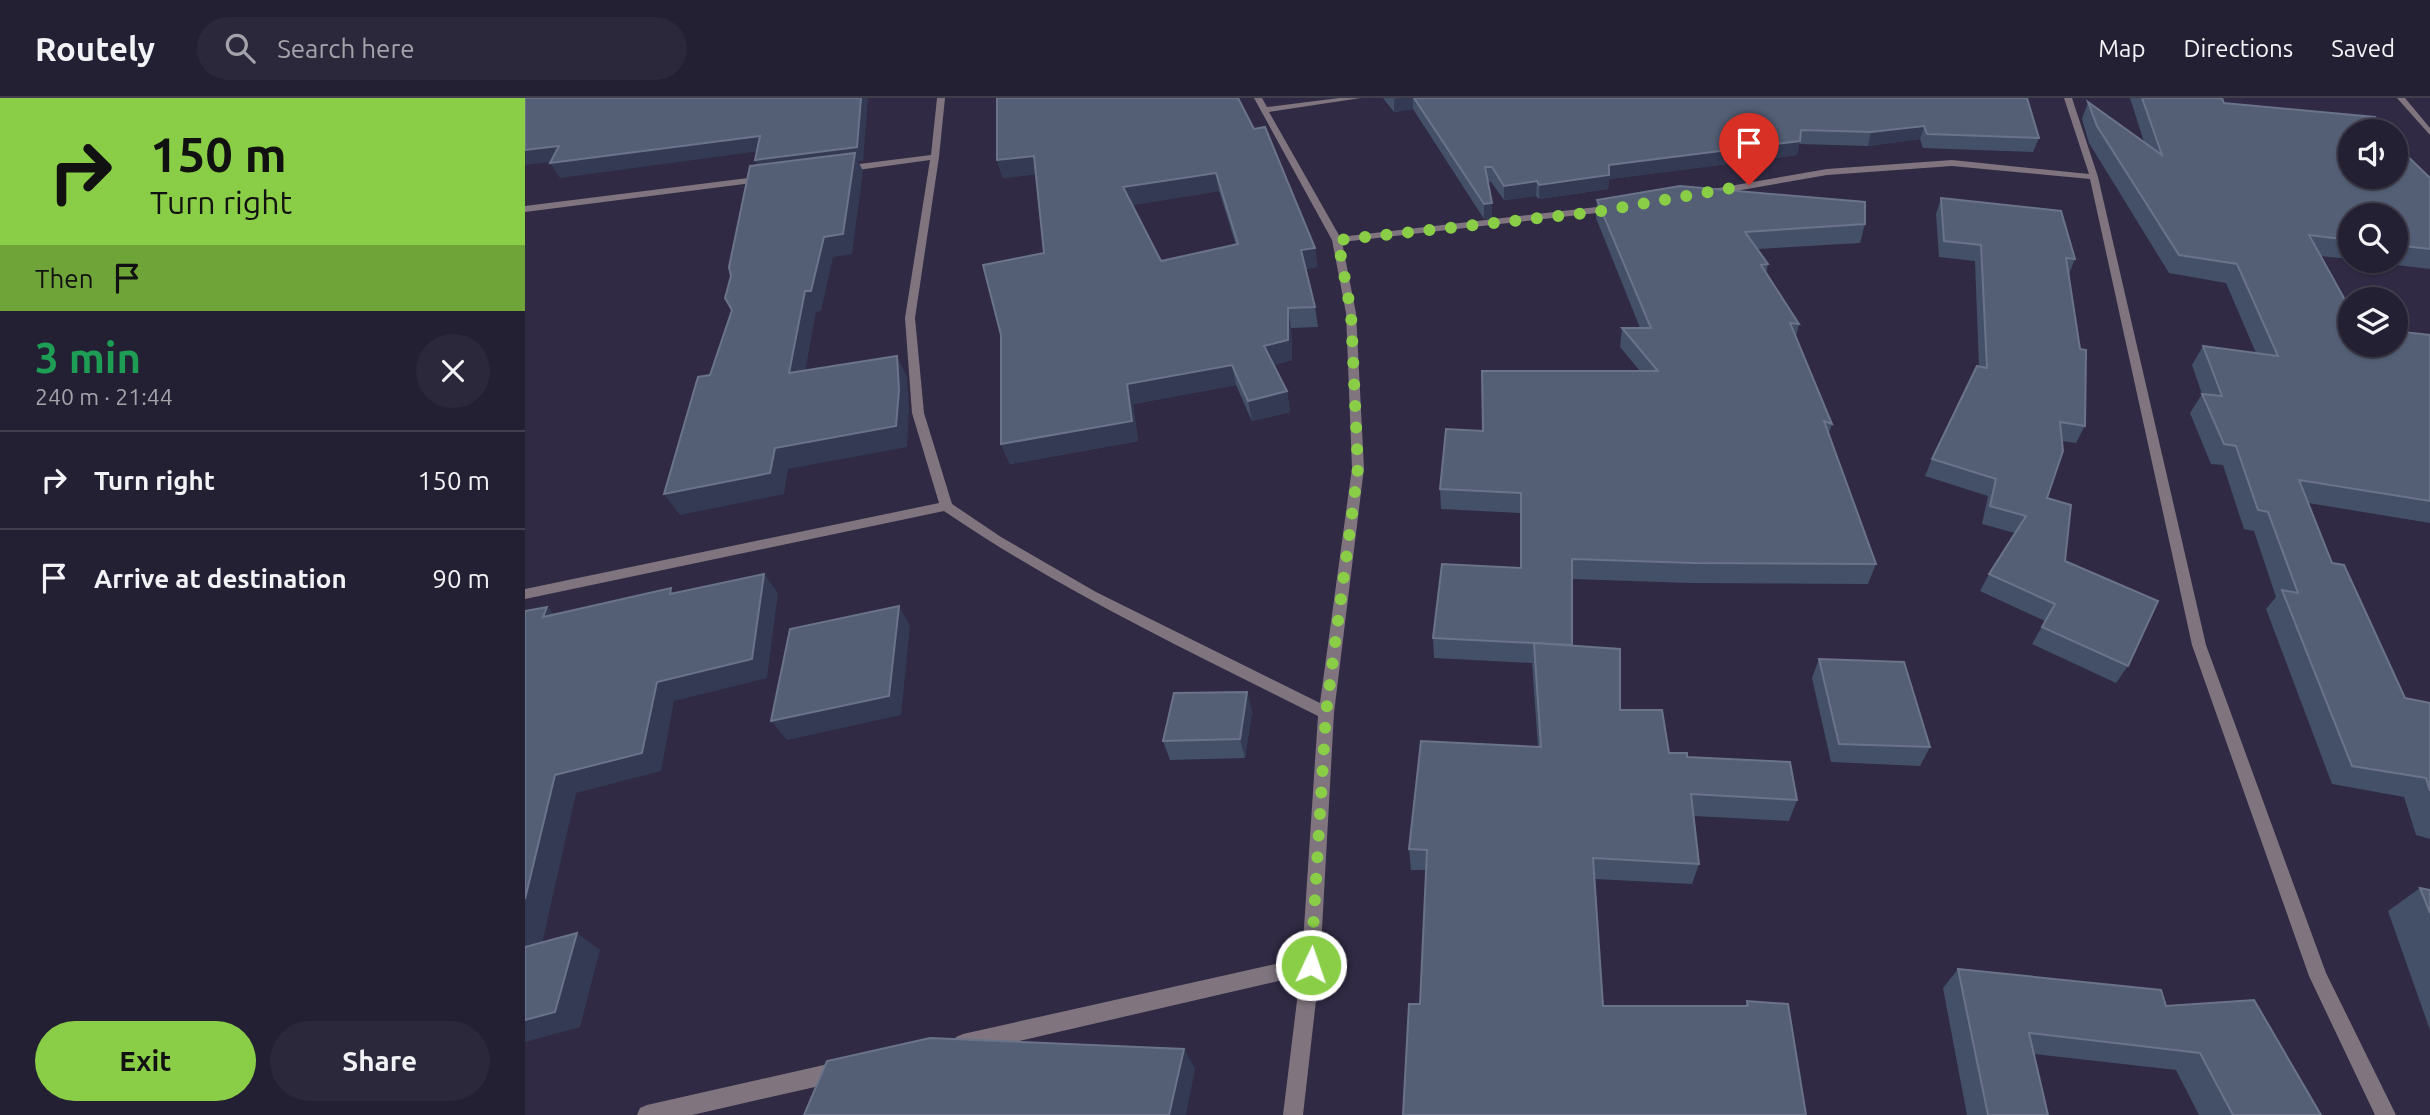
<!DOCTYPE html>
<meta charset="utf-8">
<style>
:root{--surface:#242033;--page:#2c283b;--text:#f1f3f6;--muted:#a3a3ac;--line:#413e4e;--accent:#8ace47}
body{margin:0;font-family:Ubuntu,sans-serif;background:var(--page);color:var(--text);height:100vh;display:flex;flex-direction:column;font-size:26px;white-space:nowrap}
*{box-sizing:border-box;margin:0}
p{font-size:23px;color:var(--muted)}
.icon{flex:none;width:38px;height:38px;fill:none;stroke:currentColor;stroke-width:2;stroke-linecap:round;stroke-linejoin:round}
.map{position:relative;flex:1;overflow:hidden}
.drawer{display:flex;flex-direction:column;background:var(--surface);width:525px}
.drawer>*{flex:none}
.guide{background:#8ace47;color:#111;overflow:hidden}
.tools{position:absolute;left:1813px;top:21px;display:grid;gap:14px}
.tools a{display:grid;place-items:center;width:70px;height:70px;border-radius:50%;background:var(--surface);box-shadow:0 2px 5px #0004,0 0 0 2px var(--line);font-size:35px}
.pin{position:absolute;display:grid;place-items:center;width:60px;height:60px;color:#fff;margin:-72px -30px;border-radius:50% 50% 50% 0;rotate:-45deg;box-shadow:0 0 7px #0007}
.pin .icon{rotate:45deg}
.me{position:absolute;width:77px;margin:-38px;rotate:3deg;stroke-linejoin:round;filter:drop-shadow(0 0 5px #0008)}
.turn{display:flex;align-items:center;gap:24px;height:147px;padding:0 35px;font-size:32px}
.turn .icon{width:91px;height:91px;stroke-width:2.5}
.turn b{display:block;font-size:49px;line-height:60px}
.then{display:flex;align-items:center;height:66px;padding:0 35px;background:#0003;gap:14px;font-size:26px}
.round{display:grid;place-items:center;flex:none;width:74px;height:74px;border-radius:37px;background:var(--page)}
.summary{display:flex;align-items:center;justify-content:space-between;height:119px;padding:0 35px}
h1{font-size:42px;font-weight:600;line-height:52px;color:#1e9e55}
.cta{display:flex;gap:14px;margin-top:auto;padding:14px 35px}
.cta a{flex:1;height:80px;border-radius:42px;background:var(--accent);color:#111;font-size:28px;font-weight:600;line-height:80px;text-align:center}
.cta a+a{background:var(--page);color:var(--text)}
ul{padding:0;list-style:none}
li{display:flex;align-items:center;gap:21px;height:98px;padding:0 35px;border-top:2px solid var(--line)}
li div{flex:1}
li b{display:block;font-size:26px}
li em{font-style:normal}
header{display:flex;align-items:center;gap:42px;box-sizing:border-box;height:98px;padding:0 35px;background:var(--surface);border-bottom:2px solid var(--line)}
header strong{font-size:33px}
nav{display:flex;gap:38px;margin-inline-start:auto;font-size:24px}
.search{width:490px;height:63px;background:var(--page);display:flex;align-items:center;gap:18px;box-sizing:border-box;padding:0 24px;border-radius:38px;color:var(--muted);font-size:26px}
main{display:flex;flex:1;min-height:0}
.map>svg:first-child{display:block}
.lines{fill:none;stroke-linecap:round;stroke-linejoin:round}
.minor{fill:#80757f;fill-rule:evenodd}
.wall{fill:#435068;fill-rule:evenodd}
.shaded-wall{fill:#343a54}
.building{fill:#545f76;stroke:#6a7389;stroke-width:2;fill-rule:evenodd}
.route{stroke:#8ace47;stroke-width:12;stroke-dasharray:0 21.6}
</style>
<header>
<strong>Routely</strong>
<div class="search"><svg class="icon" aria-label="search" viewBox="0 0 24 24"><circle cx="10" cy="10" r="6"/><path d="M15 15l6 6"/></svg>Search here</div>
<nav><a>Map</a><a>Directions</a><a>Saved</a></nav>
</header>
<main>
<section class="drawer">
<div class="guide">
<div class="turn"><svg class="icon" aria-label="right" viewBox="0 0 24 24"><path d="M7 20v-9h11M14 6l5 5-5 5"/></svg><div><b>150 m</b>Turn right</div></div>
<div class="then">Then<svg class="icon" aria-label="arrive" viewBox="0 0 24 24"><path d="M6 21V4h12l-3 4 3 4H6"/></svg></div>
</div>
<div class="summary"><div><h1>3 min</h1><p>240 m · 21:44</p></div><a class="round"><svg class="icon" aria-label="close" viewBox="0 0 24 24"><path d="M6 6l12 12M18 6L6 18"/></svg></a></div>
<ul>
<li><svg class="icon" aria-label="right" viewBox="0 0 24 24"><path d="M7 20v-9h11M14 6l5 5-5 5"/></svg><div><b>Turn right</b></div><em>150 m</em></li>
<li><svg class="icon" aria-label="arrive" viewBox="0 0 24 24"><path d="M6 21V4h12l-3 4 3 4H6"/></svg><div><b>Arrive at destination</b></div><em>90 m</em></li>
</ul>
<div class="cta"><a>Exit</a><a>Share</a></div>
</section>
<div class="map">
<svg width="1905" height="1017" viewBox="0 0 1905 1017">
<rect width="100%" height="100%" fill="#302a44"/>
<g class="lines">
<g class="minor">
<path d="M412 0H420L414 59 390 220 399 315 427 406 476 439 571 494 795 605 827 370 821 215 807 142 729 0H737L742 9 814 0H836L744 14 815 139 1089 107 1093 110 1089 113 817 144 831 215 839 370 809 615 795 867 778 1017H758L775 878 438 956 431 953 428 946 431 939 438 936 777 860 793 618C665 554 538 494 419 413L0 501V491L414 405 387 315 380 220 405 62 318 74 314 71 318 68 406 57Z"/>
<path d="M1539 0H1547L1573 79 1681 547 1801 875 1871 1017H1850L1784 878 1667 547 1565 81 1427 68 1302 77 1182 98 1178 95 1182 92 1302 71 1427 62 1564 76Z"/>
<path d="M1872 0H1880L1905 30V37Z"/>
<path d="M239 78 242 79V83L0 114V108Z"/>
<path d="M312 964 319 967 322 974 319 981 312 984 167 1017H112L115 1010 122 1007Z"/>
</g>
</g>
<g class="wall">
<path d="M713 0 790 150 792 169 781 171 790 209 793 229 766 230 767 262 748 267 762 293 765 314 727 323 711 287 608 306 613 343 485 366 476 346 519 155 511 76 478 80 472 62ZM694 93 711 147 636 163 607 107Z"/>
<path d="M858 0H1502L1514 40 1508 54 1398 50 1395 41 1343 48 1274 46 1272 57 1084 81 1083 91 1014 101 1011 98 979 102 966 84 963 83 967 120 959 121 888 11 869 14Z"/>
<path d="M1605 0H1697L1699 5 1825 33 1905 80V171L1838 163H1871V117H1825V161L1795 158 1825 247 1905 237V425L1783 405 1807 465 1880 600 1905 605V741L1891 737 1879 699 1807 686 1741 511 1751 499 1729 433 1719 431 1698 367 1686 366 1665 315 1677 296 1667 267 1678 248 1731 255 1701 185 1644 175 1564 45 1557 21 1563 4 1619 44Z"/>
<path d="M1416 100 1550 161 1544 176 1560 328 1551 345 1537 343 1522 400 1540 463 1603 568 1591 585 1507 546 1520 523 1455 493 1464 476 1490 435 1457 426 1463 398 1400 378 1407 361 1454 269 1450 163 1414 159 1411 116Z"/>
<path d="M1072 102 1340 126 1335 145 1233 151 1243 166 1241 175 1274 226 1271 239 1307 326 1304 335 1351 466 1343 486 1165 485 1047 481 1046 548 1095 612 1144 655 1162 659 1272 702 1264 723 1169 718 1174 766 1167 786 1070 781 1078 908H1220L1222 903 1281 1017 895 906 901 772H886L884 751 1013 649 1007 565 909 560 908 540 995 470V415L916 411 915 391 958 333 1115 273 1095 249 1097 230H1115L1071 120Z"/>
<path d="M1294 561 1405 649 1395 668 1306 664 1287 580Z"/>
<path d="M727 613 720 660 645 662 638 643Z"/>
<path d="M1895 790 1905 792V932L1863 813Z"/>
<path d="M1433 871 1641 908 1796 1017H1674L1651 972 1509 956 1523 1017H1442L1418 890Z"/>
</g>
<g class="shaded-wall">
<path d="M336 0H343L338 63H333L338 73 327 156 308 159 296 213 291 214 276 296 264 275 280 193 299 139 237 76 230 62Z"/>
<path d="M874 0H888V11L869 14V1Z"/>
<path d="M1399 28 1395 41 1343 48 1346 34Z"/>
<path d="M235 38 242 52 35 80 25 65Z"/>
<path d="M1275 43 1272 57 1084 81 1083 91 1014 101V87L1084 67Z"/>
<path d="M34 48 43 62 0 67V52Z"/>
<path d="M509 58 515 76 478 80 472 62Z"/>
<path d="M691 75 694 93 603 108 598 89Z"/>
<path d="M1012 83 1011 98 979 102V88Z"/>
<path d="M967 105V120L959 121V106Z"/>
<path d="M790 150 792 169 779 171 776 152Z"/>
<path d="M763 210 766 230 767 262 742 268 739 248Z"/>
<path d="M372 258 382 279 384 313 382 349 263 371 259 396 155 417 139 396 250 350Z"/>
<path d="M707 267 711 287 608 306 613 343 485 366 476 346 602 286Z"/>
<path d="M762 293 765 314 727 323 723 303Z"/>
<path d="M239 476 253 495 242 580 149 603 136 673 51 695 12 868 0 860V801L30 677Z"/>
<path d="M374 508 385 528 376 617 262 642 246 623Z"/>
<path d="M22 509 40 528 18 519Z"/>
<path d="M722 594 727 613 720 660 715 641Z"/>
<path d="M52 835 75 852 55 929 0 944V922Z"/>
<path d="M659 951 670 971 661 1017H644Z"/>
</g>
<g class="building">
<path d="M0 0H336L332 49 230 62 235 38 25 65 34 48 0 52Z"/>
<path d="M472 0H713L729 31 740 29 790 150 776 152 790 209 763 210V242L739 248 762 293 723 303 707 267 602 286 607 323 476 346V237L458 167 519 155 509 58 472 62ZM691 75 713 146 636 163 598 89Z"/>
<path d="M889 0H1502L1514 40 1402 36 1399 28 1346 34 1276 32 1275 43 1084 67V77L1014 87 1012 83 979 88 967 69H960L967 105 959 106Z"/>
<path d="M1617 0H1697L1699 5 1850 19 1860 33H1825V79H1871V47L1905 80V151L1871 147V117H1825V142L1784 137 1825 211V247H1871V233L1905 237V403L1774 382 1807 465 1819 467 1880 600 1905 605V693L1901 680 1827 668 1757 492 1773 495 1743 414 1733 412 1711 348 1699 346 1677 296 1697 298 1678 248 1753 258 1712 166 1654 157 1572 28 1563 4 1637 57Z"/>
<path d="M330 55 318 136 299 139 286 193H280L264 275 372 258 374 292 371 328 250 350 245 375 139 396 173 279 185 277 207 212 200 200 206 178 204 169 225 68Z"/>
<path d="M1155 88 1340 104V126L1220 134 1243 166 1236 167 1274 226 1265 225 1307 326 1299 323 1351 466 1169 465 1047 461V547L908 540 917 466 996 470V395L915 391 921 331 958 333 957 273H1133L1097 230H1126L1072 102Z"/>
<path d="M1416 100 1536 113 1550 161 1541 160 1555 251 1561 252 1560 328 1535 324 1538 353 1522 400 1546 407 1540 463 1633 503 1603 568 1517 529 1530 506 1464 476 1501 418 1465 408 1471 381 1407 361 1452 268 1462 270 1456 147 1419 143Z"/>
<path d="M239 476 227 561 132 584 117 655 30 677 0 801V513L22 509 18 519 146 490 145 496Z"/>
<path d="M374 508 364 598 246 623 265 531Z"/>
<path d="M1009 545 1095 551V612H1137L1144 655H1162V659L1265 664 1272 702 1166 696 1174 766 1068 760 1078 908H1223L1222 903 1263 906 1281 1017H878L884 906H895L902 752 884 751 896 643 1016 649Z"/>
<path d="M1294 561 1379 564 1405 649 1314 646Z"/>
<path d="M722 594 715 641 638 643 649 595Z"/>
<path d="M1895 790 1905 792V815Z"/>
<path d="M52 835 30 914 0 922V849Z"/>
<path d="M1433 871 1636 892 1641 908 1729 902 1796 1017H1708L1675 955 1504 935 1523 1017H1463Z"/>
<path d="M405 940 659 951 644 1017H279L302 963Z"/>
</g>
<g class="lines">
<path class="route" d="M786 867 801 615 833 370 826 215 813 142 1070 114 1224 87"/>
</g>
</svg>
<div class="tools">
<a><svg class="icon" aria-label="sound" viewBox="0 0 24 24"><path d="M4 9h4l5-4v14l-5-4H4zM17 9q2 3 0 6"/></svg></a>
<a><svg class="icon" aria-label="search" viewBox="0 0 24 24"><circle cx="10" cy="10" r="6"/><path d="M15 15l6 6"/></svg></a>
<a><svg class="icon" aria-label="layers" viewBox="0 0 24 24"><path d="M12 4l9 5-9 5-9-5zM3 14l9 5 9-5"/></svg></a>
</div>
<div class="pin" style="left:1224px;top:87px;background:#d93025"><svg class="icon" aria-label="arrive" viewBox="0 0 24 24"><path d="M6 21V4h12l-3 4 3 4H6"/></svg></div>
<svg class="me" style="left:786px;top:867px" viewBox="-20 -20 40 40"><circle r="17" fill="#8ace47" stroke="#fff" stroke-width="3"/><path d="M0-11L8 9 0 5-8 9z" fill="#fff"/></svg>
</div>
</main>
